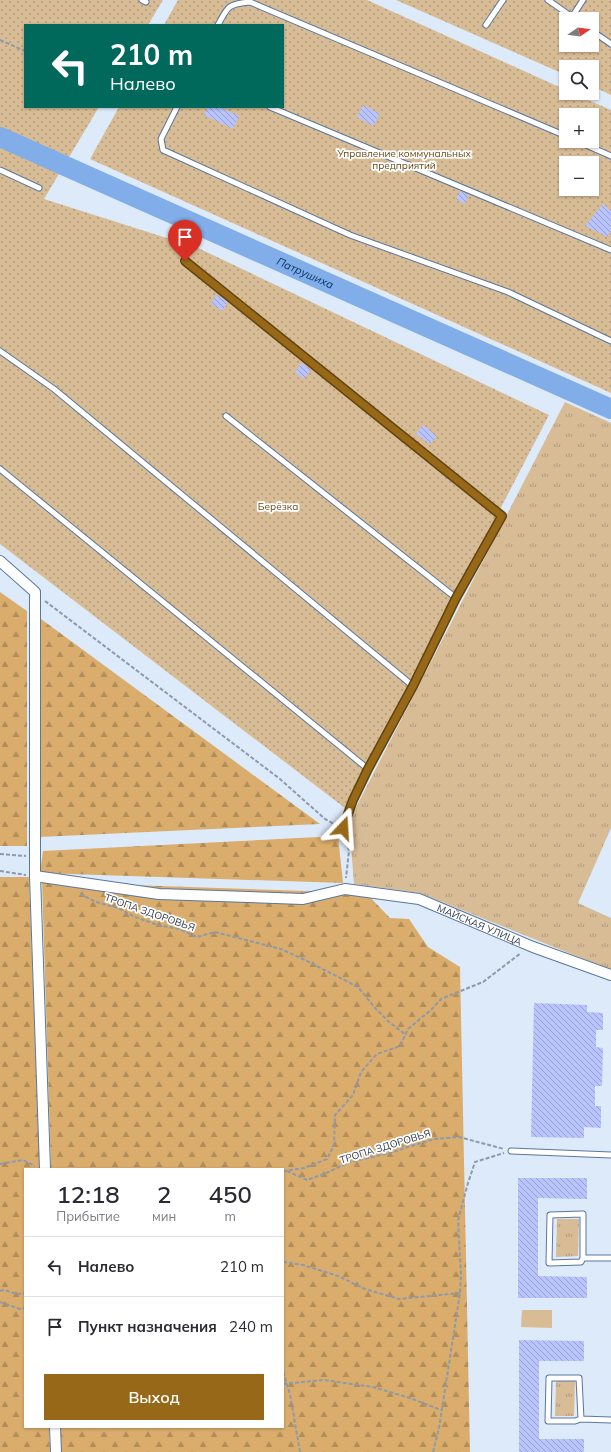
<!DOCTYPE html>
<html lang="ru">
<meta charset="utf-8">
<style>
:root{--surface:#fff;--page:#f7f7f7;--text:#2b2b33;--muted:#7c7c81;--line:#e1e1e2;--accent:#966817}
body{margin:0;font-family:Mulish,sans-serif;background:var(--page);color:var(--text);height:100vh;display:flex;flex-direction:column;font-size:15px;white-space:nowrap}
*{box-sizing:border-box;margin:0}
p{font-size:13px;color:var(--muted)}
.icon{flex:none;width:22px;height:22px;fill:none;stroke:currentColor;stroke-width:2;stroke-linecap:round;stroke-linejoin:round}
.map{position:relative;flex:1;overflow:hidden}
.panel{position:absolute;left:24px;top:1168px;width:260px;height:260px;display:flex;flex-direction:column;background:var(--surface);border-radius:0px;box-shadow:0 1px 3px #0004}
.panel>*{flex:none}
.hud{position:absolute;left:24px;top:24px;width:260px;height:84px;border-radius:0px;box-shadow:0 1px 3px #0004;background:#00695c;color:#fff;overflow:hidden}
.needle{width:26px;rotate:77deg}
.controls{position:absolute;left:559px;top:12px;display:grid;gap:8px}
.controls a{display:grid;place-items:center;width:40px;height:40px;border-radius:0px;background:var(--surface);box-shadow:0 1px 3px #0004;font-size:20px}
.pin{position:absolute;display:grid;place-items:center;width:34px;height:34px;color:#fff;margin:-41px -17px;border-radius:50% 50% 50% 0;rotate:-45deg;box-shadow:0 0 4px #0007}
.pin .icon{rotate:45deg}
.me{position:absolute;width:44px;margin:-22px;rotate:20deg;stroke-linejoin:round;filter:drop-shadow(0 0 3px #0008)}
.turn{display:flex;align-items:center;gap:14px;height:84px;padding:0 20px;font-size:18px}
.turn .icon{width:52px;height:52px;stroke-width:2.5}
.turn b{display:block;font-size:28px;line-height:34px}
.eta{display:flex;justify-content:space-evenly;align-items:center;height:68px;text-align:center}
.eta b{font-size:24px;font-weight:600;line-height:28px}
.button{display:flex;gap:8px;margin-top:auto;padding:8px 20px}
.button a{flex:1;height:46px;border-radius:0px;background:var(--accent);color:#fff;font-size:16px;font-weight:600;line-height:46px;text-align:center}
ul{padding:0;list-style:none}
li{display:flex;align-items:center;gap:12px;height:60px;padding:0 20px;border-top:1px solid var(--line)}
li div{flex:1}
li b{display:block;font-size:15px}
li em{font-style:normal}
.map>svg:first-child{display:block}
.grass{fill:url(#grass-tufts)}
.forest{fill:url(#forest-firs)}
.garden{fill:url(#garden-dots);fill-rule:evenodd}
.pitch{fill:#d8bc96}
.lines{fill:none;stroke-linecap:round;stroke-linejoin:round}
.river{stroke:#81ade8;stroke-width:20}
.building{fill:url(#building-back-hatch)}
.service-casing{stroke:#5b779c;stroke-width:7}
.minor-casing{stroke:#5b779c;stroke-width:12}
.path{stroke:#8e9aab;stroke-width:2;stroke-dasharray:4 2;stroke-linecap:butt}
.service{stroke:#fff;stroke-width:5}
.minor{stroke:#fff;stroke-width:10}
.route-casing{stroke:#62440f;stroke-width:10}
.route{stroke:#966817;stroke-width:7}
.labels{text-anchor:middle;stroke-width:3.5;stroke-linejoin:round;paint-order:stroke}
.park-label{font-size:10px;fill:#684917;stroke:#fff}
.street-label{font-size:10px;fill:#2f3b4c;stroke:#fff}
.water-label{font-size:11px;font-style:italic;fill:#063468;stroke:#fff}
</style>
<div class="map">
<svg width="611" height="1452" viewBox="0 0 611 1452">
<defs>
<pattern id="grass-tufts" width="24" height="20" patternUnits="userSpaceOnUse"><rect width="24" height="20" fill="#d8bc96"/><path d="M3 7l-1-3M5 7V3M7 7l1-3M15 17l-1-3M17 17v-4M19 17l1-3" fill="none" stroke="#b09a7d"/></pattern>
<pattern id="forest-firs" width="22" height="20" patternUnits="userSpaceOnUse"><rect width="22" height="20" fill="#dbad6c"/><path d="M5 1l3.5 6h-7zM16 11l3.5 6h-7z" fill="#b28e5b"/></pattern>
<pattern id="garden-dots" width="8" height="8" patternUnits="userSpaceOnUse"><rect width="8" height="8" fill="#d8bc96"/><path d="M2 2h.1M6 6h.1" fill="none" stroke="#b09a7d" stroke-width="1.8" stroke-linecap="round"/></pattern>
<pattern id="building-back-hatch" width="6" height="6" patternUnits="userSpaceOnUse"><rect width="6" height="6" fill="#b9c4fc"/><path d="M-1 5l2 2M0 0l6 6M5-1l2 2" fill="none" stroke="#97a0ce"/></pattern>
</defs>
<rect width="100%" height="100%" fill="#ddeafa"/>
<g class="grass">
<path d="M565 402 611 423V828L578 903 611 918V970L420 893 354 884 349 821Z"/>
<path d="M557 1219H579L578 1256 556 1257Z"/>
<path d="M556 1381H575L574 1416H555Z"/>
</g>
<g class="forest">
<path d="M0 592 27 611V846H0Z"/>
<path d="M41 619 320 824 39 837Z"/>
<path d="M338 836 343 883 40 873 43 851Z"/>
<path d="M0 877H29L40 1169H25V1427H49L50 1452H0Z"/>
<path d="M42 882 366 893 390 918 409 919 428 947 460 967 470 1452H61L60 1427H283V1169H51Z"/>
</g>
<g class="garden">
<path d="M0 0H163L148 25H25V107H99L44 199 198 248 549 415 345 808 0 544Z"/>
<path d="M178 0H367L566 90V93H572L611 110V393L90 159 119 107H283V25H164ZM566 115H592V141H566ZM566 163H592V189H566Z"/>
<path d="M396 0H611V95L592 86V67H566V75ZM566 19H592V45H566Z"/>
</g>
<path class="pitch" d="M522 1310H552V1328L521 1327Z"/>
<g class="lines">
<path class="river" id="s1" d="M0 137 611 409"/>
</g>
<g class="building">
<path d="M363 105 380 114 373 126 357 117Z"/>
<path d="M208 107H219L239 116 233 129 204 115Z"/>
<path d="M460 191 469 195 465 204 456 199Z"/>
<path d="M603 204 611 211V231L608 237 585 226Z"/>
<path d="M216 295 228 301 223 311 211 304Z"/>
<path d="M302 363 311 370 304 379 295 372Z"/>
<path d="M423 425 437 436 430 444 416 434Z"/>
<path d="M534 1003 587 1005V1012L603 1013V1030H596V1047L603 1048 602 1086H595V1106H601V1128L584 1127V1138L531 1137Z"/>
<path d="M518 1178H587V1199L538 1198V1276L587 1277V1298H518Z"/>
<path d="M519 1340 584 1341V1361H539V1439H584V1452H519Z"/>
</g>
<g class="lines">
<defs>
<g id="service">
<path d="M142 0 146 2"/>
<path d="M548 0 575 19"/>
<path d="M572 17 583 0"/>
<path d="M218 25C228 6 228 4 250 2L566 136"/>
<path d="M486 25 503 0"/>
<path d="M592 31 611 44"/>
<path d="M177 107 161 139 163 150 350 235 508 292 611 341"/>
<path d="M270 107 611 250"/>
<path d="M577 141 611 156"/>
<path d="M0 170 39 188"/>
<path d="M185 261 502 516 456 598 413 686 368 769 353 800 343 828"/>
<path d="M0 351 54 389 413 686"/>
<path d="M226 416 456 598"/>
<path d="M0 469 368 769"/>
<path d="M511 1151 611 1155"/>
<path d="M583 1258V1214L550 1215 549 1263 581 1262 583 1258H611"/>
<path d="M581 1419 579 1378H549L548 1421H575L581 1419 611 1420"/>
</g>
<g id="minor">
<path d="M0 561 35 592V876L45 1169"/>
<path id="s2" d="M35 876 159 894 303 899 345 889 419 899 533 947 611 975"/>
<path d="M55 1427 56 1452"/>
</g>
</defs>
<use href="#service" class="service-casing"/>
<use href="#minor" class="minor-casing"/>
<g class="path">
<path d="M0 40 25 51"/>
<path d="M45 601 280 779 325 819 336 825"/>
<path d="M345 835 349 851 346 878"/>
<path d="M0 854 26 856"/>
<path d="M0 871 26 875"/>
<path d="M80 894 96 902 118 908 135 917 158 925 179 929 197 937 215 932 281 949 305 960 358 987 376 1009 388 1021 406 1035"/>
<path d="M0 1164 23 1160 35 1166"/>
<path d="M283 1171 304 1168 327 1159 334 1145 335 1115 353 1095 361 1072 377 1054 400 1046 408 1029 432 1009 441 999 483 982 521 953"/>
<path d="M287 1171 307 1180 324 1174 350 1162 390 1153 411 1146 435 1139 459 1137 504 1149"/>
<path d="M283 1262 303 1265 338 1276 365 1289 399 1299 460 1293"/>
<path d="M0 1291 4 1290 17 1294 25 1293"/>
<path d="M0 1302 20 1309 25 1308"/>
<path d="M283 1372 290 1394 300 1452"/>
<path d="M283 1384 324 1380 373 1387 410 1398 441 1410"/>
<path d="M433 1452 439 1428 460 1293 461 1275 458 1220 468 1183 475 1162 504 1153"/>
</g>
<use href="#service" class="service"/>
<use href="#minor" class="minor"/>
</g>
<g class="lines">
<defs>
<path id="route" d="M185 261 502 516 456 598 413 686 368 769 353 800 343 828"/>
</defs>
<use href="#route" class="route-casing"/>
<use href="#route" class="route"/>
</g>
<g class="labels">
<g class="park-label">
<text x="404" y="157">Управление коммунальных<tspan x="404" dy="12">предприятий</tspan></text>
<text x="278" y="510">Берёзка</text>
</g>
<g class="street-label">
<text transform="translate(150 912) rotate(19)" y="4">ТРОПА ЗДОРОВЬЯ</text>
<text dy="4" stroke="none"><textPath href="#s2" startOffset="453">МАЙСКАЯ УЛИЦА</textPath></text>
<text transform="translate(385 1146) rotate(-17)" y="4">ТРОПА ЗДОРОВЬЯ</text>
</g>
<g class="water-label">
<text dy="4" stroke="none"><textPath href="#s1" startOffset="334">Патрушиха</textPath></text>
</g>
</g>
</svg>
<div class="controls">
<a><svg class="needle" viewBox="-14 -14 28 28"><path d="M0-13l5 13h-10z" fill="#e53935"/><path d="M0 13l5-13h-10z" fill="#7c7c81"/></svg></a>
<a><svg class="icon" aria-label="search" viewBox="0 0 24 24"><circle cx="10" cy="10" r="6"/><path d="M15 15l6 6"/></svg></a>
<a>+</a>
<a>−</a>
</div>
<div class="pin" style="left:185px;top:261px;background:#d93025"><svg class="icon" aria-label="arrive" viewBox="0 0 24 24"><path d="M6 21V4h12l-3 4 3 4H6"/></svg></div>
<svg class="me" style="left:343px;top:828px" viewBox="-20 -20 40 40"><path d="M0-17L14 15 0 8-14 15z" fill="#966817" stroke="#fff" stroke-width="4"/></svg>
<div class="hud">
<div class="turn"><svg class="icon" aria-label="left" viewBox="0 0 24 24"><path d="M17 20v-9H6M10 6l-5 5 5 5"/></svg><div><b>210 m</b>Налево</div></div>
</div>
<section class="panel">
<div class="eta">
<div><b>12:18</b><p>Прибытие</p></div>
<div><b>2</b><p>мин</p></div>
<div><b>450</b><p>m</p></div>
</div>
<ul>
<li><svg class="icon" aria-label="left" viewBox="0 0 24 24"><path d="M17 20v-9H6M10 6l-5 5 5 5"/></svg><div><b>Налево</b></div><em>210 m</em></li>
<li><svg class="icon" aria-label="arrive" viewBox="0 0 24 24"><path d="M6 21V4h12l-3 4 3 4H6"/></svg><div><b>Пункт назначения</b></div><em>240 m</em></li>
</ul>
<div class="button"><a>Выход</a></div>
</section>
</div>
